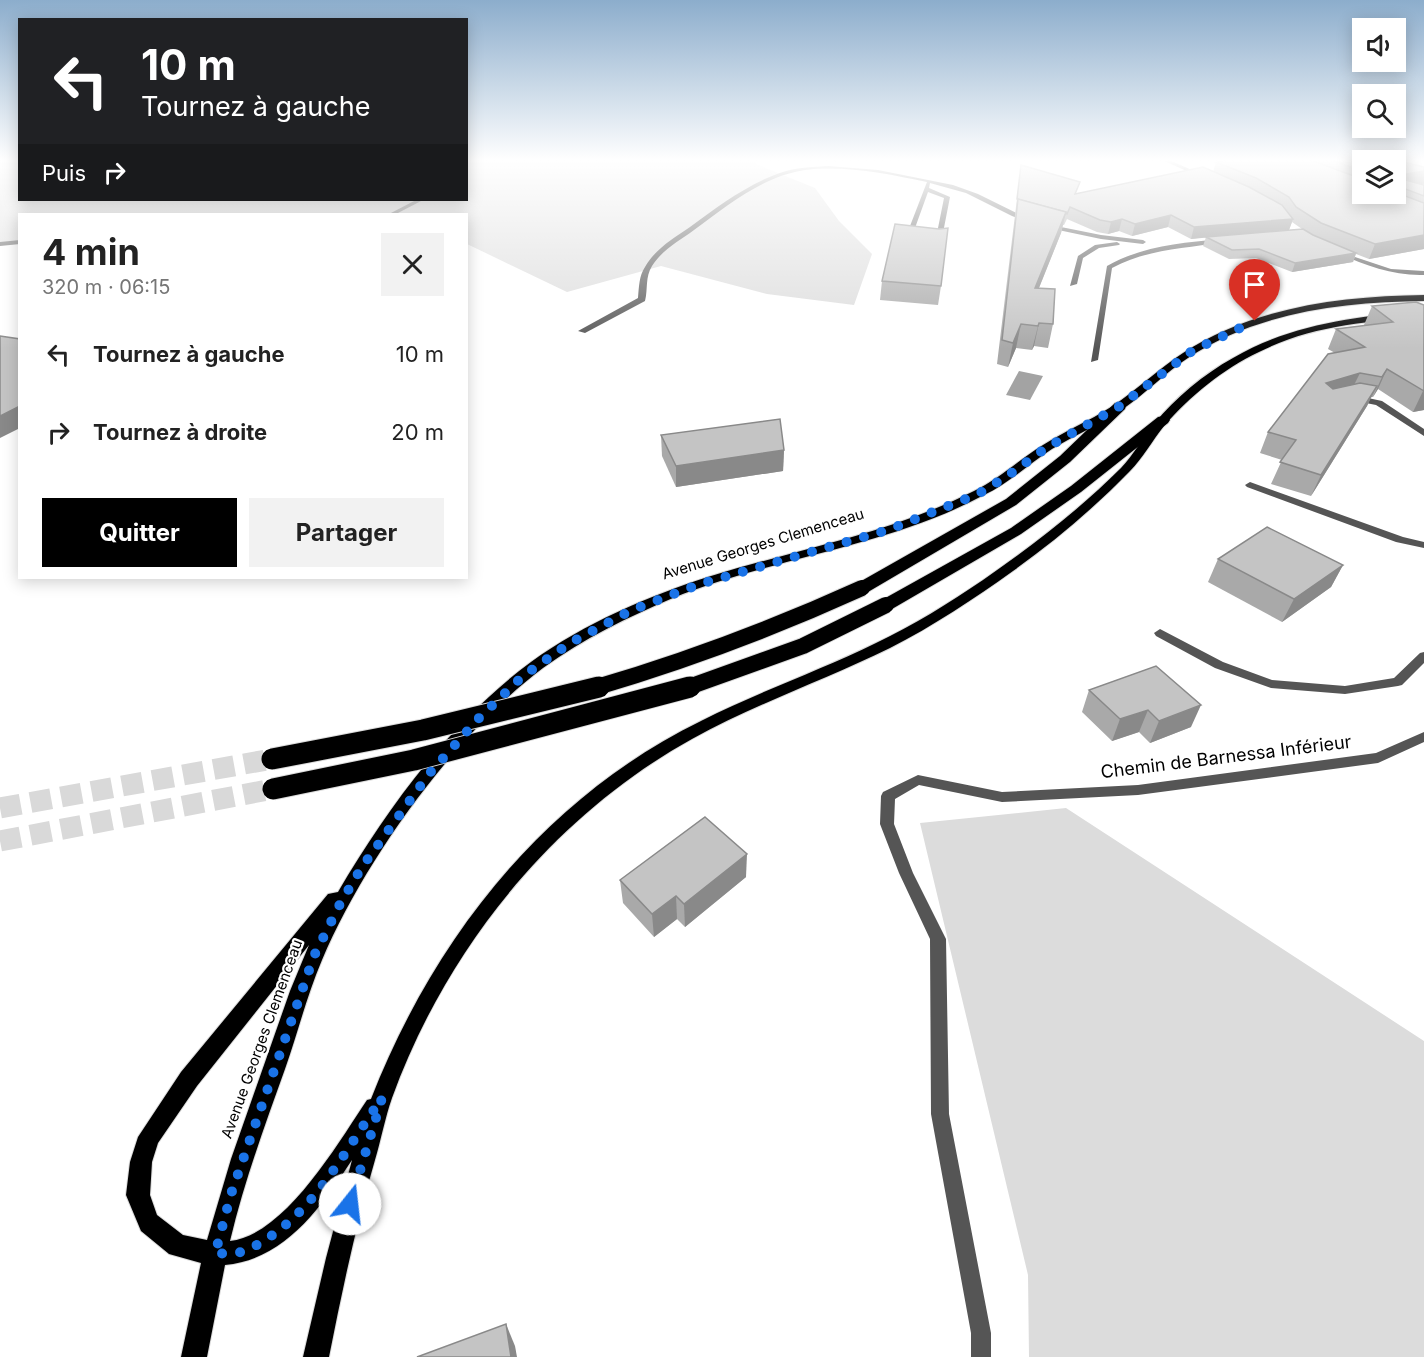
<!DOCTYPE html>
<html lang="fr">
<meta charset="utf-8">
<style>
:root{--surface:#fff;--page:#f2f2f2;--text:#222;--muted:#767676;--accent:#000}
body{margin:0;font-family:Inter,sans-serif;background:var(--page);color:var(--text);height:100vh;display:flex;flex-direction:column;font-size:22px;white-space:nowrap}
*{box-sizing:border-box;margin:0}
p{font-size:20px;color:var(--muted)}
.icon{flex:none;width:33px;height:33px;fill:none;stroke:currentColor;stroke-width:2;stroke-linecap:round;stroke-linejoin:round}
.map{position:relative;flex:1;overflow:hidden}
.side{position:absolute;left:18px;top:213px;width:450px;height:366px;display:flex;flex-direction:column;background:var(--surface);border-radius:0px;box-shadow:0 3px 15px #0003}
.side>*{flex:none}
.guide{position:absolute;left:18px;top:18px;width:450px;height:183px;border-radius:0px;box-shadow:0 3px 15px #0003;background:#202124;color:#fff;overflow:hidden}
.controls{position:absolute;left:1352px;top:18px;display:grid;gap:12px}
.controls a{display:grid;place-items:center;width:54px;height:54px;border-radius:0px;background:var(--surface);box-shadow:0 3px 15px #0003;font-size:30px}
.pin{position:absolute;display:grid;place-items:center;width:51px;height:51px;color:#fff;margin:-62px -26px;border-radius:50% 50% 50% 0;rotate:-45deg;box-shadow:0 0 6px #0007}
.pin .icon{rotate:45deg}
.me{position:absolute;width:66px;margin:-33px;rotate:16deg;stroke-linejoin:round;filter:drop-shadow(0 0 4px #0008)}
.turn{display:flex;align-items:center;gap:21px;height:126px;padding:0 24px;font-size:27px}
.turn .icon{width:78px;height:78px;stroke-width:2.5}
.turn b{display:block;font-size:42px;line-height:51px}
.then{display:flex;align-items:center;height:57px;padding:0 24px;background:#0003;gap:12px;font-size:22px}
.round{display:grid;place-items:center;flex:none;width:63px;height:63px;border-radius:0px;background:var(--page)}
.overview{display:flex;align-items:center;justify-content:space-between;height:102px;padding:0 24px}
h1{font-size:36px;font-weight:700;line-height:45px}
.primary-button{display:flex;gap:12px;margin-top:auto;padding:12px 24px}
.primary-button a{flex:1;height:69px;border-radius:0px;background:var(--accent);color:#fff;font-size:24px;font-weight:700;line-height:69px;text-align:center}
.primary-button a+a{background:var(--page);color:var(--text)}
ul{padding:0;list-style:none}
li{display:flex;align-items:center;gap:18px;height:78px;padding:0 24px}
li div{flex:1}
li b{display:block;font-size:22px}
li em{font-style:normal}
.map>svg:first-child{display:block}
.green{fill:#dcdcdc}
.water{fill:#a3a3a3}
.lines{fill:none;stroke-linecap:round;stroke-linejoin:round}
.highway-tunnel{stroke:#d9d9d9;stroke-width:21;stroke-dasharray:21 10;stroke-linecap:butt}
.primary-casing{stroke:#dbdbdb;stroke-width:2}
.highway-casing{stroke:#dbdbdb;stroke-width:2}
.lane{fill:#555;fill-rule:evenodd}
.street{fill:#555;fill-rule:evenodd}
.primary{fill:#000;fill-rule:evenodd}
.highway{fill:#000;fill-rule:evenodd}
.highway-bridge-far1-casing{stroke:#dbdbdb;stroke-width:18;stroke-linecap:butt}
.highway-bridge-casing{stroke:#dbdbdb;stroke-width:23;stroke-linecap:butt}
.highway-bridge-far1{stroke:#000;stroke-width:16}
.highway-bridge{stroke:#000;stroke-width:21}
.wall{fill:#a9a9a9;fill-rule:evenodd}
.shaded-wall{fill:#898989}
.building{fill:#c4c4c4;stroke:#898989;stroke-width:1.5}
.route{stroke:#1a73e8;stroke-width:10;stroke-dasharray:0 18}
.labels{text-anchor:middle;stroke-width:4.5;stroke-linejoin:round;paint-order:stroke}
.street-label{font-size:15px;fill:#000;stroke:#fff}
.near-street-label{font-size:18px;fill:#000;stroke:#fff}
</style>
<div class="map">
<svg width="1424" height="1357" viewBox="0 0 1424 1357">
<rect width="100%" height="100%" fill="#fff"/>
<g class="green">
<path d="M0 159H19L20 200H466L467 159H757L756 164 815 188 839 221 872 254 854 305 767 294 661 266 567 292 467 244 466 214H20L19 242 0 243Z"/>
<path d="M1066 808 1424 1041V1357H1029L1028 1275 920 823Z"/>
</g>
<path class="water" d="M1019 371 1043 376 1030 400 1006 395Z"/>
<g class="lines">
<g class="highway-tunnel">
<path d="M0 808 272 759"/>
<path d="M0 841 273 789"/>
</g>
<defs>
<path id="primary" d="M1424 295V301C1343 302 1257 312 1188 358 1165 373 1146 393 1123 409 1101 424 1075 435 1052 449 1029 464 1009 483 984 495 887 547 775 557 673 598 628 617 583 639 543 668 455 734 365 859 322 960 307 995 298 1032 285 1069 265 1125 244 1182 230 1241 285 1235 338 1143 367 1100L371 1099C434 938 544 798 701 721 758 692 819 671 876 643 914 625 949 603 983 580 1032 546 1079 510 1121 468 1134 454 1143 438 1154 424 1175 398 1204 374 1233 358 1291 324 1358 316 1424 311V317C1368 321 1310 326 1259 352 1223 369 1190 396 1164 426 1152 441 1143 458 1130 471 1094 508 1055 541 1013 571 974 599 933 626 890 648 825 680 755 704 692 739 553 816 446 949 392 1098 385 1118 381 1140 375 1160 356 1225 342 1291 329 1357H303L326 1258 352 1160C321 1207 286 1259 225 1265L207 1357H181L201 1263 169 1254 141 1231 126 1195 130 1162 138 1137 181 1072 328 894 338 892C388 807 451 721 531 662 585 623 648 596 711 576 799 549 891 533 974 491 999 479 1020 459 1043 445 1065 431 1089 421 1111 407 1136 391 1158 369 1183 353 1254 307 1341 296 1424 295ZM309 945 290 991 231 1159 207 1240 183 1235 157 1215 150 1195 152 1162 158 1143 197 1086Z"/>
<g id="highway">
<path d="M1120 402 1125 403 1126 406 1125 409 1070 462 1016 505 868 592H856L854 588 856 584 1006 499 1060 456 1115 403Z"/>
<path d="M1163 416 1168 417 1170 420 1168 423 1081 492 1021 534 892 609H880L878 605 880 601 1011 528 1071 486 1158 417Z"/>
</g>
</defs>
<use href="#primary" class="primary-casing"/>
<use href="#highway" class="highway-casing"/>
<g class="lane">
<path d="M865 159H897L894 161Z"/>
<path d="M828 166 878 170 953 185 978 194 1033 221 1030 223 1012 216 966 193 930 183 929 188 950 197 941 243 938 245 935 243 944 198 928 192 911 239 908 241 905 239 927 182C888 174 845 165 805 170 763 176 727 206 694 230 679 241 662 250 652 266 645 277 648 289 645 301L585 333 578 331 638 298C639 287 639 276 645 267 655 249 674 238 690 227 720 205 750 182 786 171 800 167 814 167 828 166Z"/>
<path d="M416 200H423L396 214H389Z"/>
<path d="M1046 224 1101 235 1143 240 1146 242 1143 244 1101 239 1044 227V225Z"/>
<path d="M1220 239 1222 240V242C1184 249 1147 249 1112 268L1098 360 1091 362 1107 266C1142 246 1181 243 1220 239Z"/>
<path d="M20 240V244L0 246V242Z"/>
<path d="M1117 242 1120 244 1119 245 1099 248 1083 258 1077 284 1070 286 1078 256 1095 245Z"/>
<path d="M1354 395 1382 401 1424 429V436L1376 405 1351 400 1350 398Z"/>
<path d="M1250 482 1403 537 1424 542V548L1396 542 1247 487 1245 485Z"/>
<path d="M1160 629 1223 662 1272 680 1345 686 1394 678 1420 653 1424 652V663L1402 685 1398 686 1345 694 1271 688 1215 668 1156 636 1154 633Z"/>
</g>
<g class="street">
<path d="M1160 159H1167L1205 176 1200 177Z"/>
<path d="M1337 251 1391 269 1424 271V275C1393 276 1365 265 1337 253Z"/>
<path d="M1424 732V742L1378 763 1138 795 1002 802 919 785 895 799 894 824 913 873 946 939 949 1114 991 1333V1357H971V1333L931 1114 930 939 899 873 880 824 881 796 883 792 918 775 1002 792 1138 785 1376 753Z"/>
</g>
<use href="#primary" class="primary"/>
<use href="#highway" class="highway"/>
<defs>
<g id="highway-bridge-far1">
<path d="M594 688C686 661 774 628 862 588"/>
<path d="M686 688 803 646 886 605"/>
</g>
<g id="highway-bridge">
<path d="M272 759 423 730 599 687"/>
<path d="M273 789 414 760 690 687"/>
</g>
</defs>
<use href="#highway-bridge-far1" class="highway-bridge-far1-casing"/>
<use href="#highway-bridge" class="highway-bridge-casing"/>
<use href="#highway-bridge-far1" class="highway-bridge-far1"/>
<use href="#highway-bridge" class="highway-bridge"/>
</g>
<g class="wall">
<path d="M822 159H842L837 162Z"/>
<path d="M1234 159H1391L1424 167V184H1421L1424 185V249L1369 259 1356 254 1353 262 1292 272 1256 258 1229 259 1203 246 1206 237 1191 239 1168 227 1132 236 1119 231 1108 234 1097 232 1067 219 1064 225H1063L1061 233 1039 288 1053 324 1048 348 1034 346 1032 350 1016 348 1008 367 997 364 1021 165 1077 194 1213 172 1216 162ZM1362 160H1395V194H1362ZM1292 222 1302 229 1289 230Z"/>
<path d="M939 229 941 286 938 305 880 300 882 281Z"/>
<path d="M1424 305V410L1413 412 1378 389 1373 397H1371L1367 406 1311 496 1271 484 1282 460 1260 453 1268 432 1335 353 1328 349 1336 329 1365 326 1364 325 1372 306Z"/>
<path d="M661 435 784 450 783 471 676 487 662 456Z"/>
<path d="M1218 559 1343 565 1331 587 1282 622 1208 582Z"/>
<path d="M1156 666 1191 727 1150 743 1139 732 1112 741 1082 712 1089 690Z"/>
<path d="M746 877 685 927 677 919 654 937 623 903 620 880Z"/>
</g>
<g class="shaded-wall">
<path d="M1424 171V184L1401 187 1395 185V176Z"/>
<path d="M1066 212 1061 233 1030 310 1035 288Z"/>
<path d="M1171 215 1168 227 1132 236 1135 224Z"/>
<path d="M1122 219 1119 231 1108 234 1111 222Z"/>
<path d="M1293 219 1289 230 1191 239 1194 227Z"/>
<path d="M1424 235V249L1369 259 1375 244Z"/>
<path d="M1356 253 1353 262 1292 272 1295 263Z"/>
<path d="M1039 323 1034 346 1032 350 1038 326Z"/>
<path d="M1021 324 1016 348 1008 367 1013 343Z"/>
<path d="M1387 369 1378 389 1373 397 1382 377Z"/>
<path d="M1360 373 1350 393 1317 403 1326 383Z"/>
<path d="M1377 386 1367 406 1311 496 1321 475Z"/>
<path d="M1423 391H1424V410L1413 412Z"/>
<path d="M20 406V428L0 438V416Z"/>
<path d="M784 450 783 471 676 487V466Z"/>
<path d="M1343 565 1331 587 1282 622 1294 599Z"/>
<path d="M1201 705 1191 727 1150 743 1159 721Z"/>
<path d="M1148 710 1139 732 1112 741 1120 719Z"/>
<path d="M747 854 746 877 685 927 684 904Z"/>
<path d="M676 896 677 919 654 937 652 914Z"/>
<path d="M506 1324 515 1346 517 1357H511Z"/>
</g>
<g class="building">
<path d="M1234 159H1308L1362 179V194H1395V192L1424 203V235L1375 244 1321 223 1296 207 1289 197 1256 178 1216 162Z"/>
<path d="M1329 159H1391L1424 167V171L1395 176V160H1362V171Z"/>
<path d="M1021 165 1080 182 1075 194 1203 167 1249 187 1282 205 1293 219 1194 227 1171 215 1135 224 1122 219 1111 222 1100 220 1070 207 1067 214 1066 213V212L1017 199Z"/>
<path d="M1395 177 1424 185V196L1395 185Z"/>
<path d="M1018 199 1066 212 1035 288 1055 289 1053 324 1039 323 1038 326 1021 324 1013 343 1002 340Z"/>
<path d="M895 224 939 229 948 228 941 286 882 281Z"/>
<path d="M1303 229 1313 235 1356 253 1295 263 1259 249 1232 250 1206 237Z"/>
<path d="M1416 302 1424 305V391L1387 369 1382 377 1360 373 1326 383 1333 389 1360 383 1377 386 1321 475 1280 462 1296 440 1268 432 1328 354 1365 347 1336 329 1393 322 1372 306Z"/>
<path d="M0 336 20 339V406L0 416Z"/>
<path d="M780 419 784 450 676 466 661 435Z"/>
<path d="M1267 527 1343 565 1294 599 1218 559Z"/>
<path d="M1156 666 1201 705 1159 721 1148 710 1120 719 1089 690Z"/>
<path d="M705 817 747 854 684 904 676 896 652 914 620 880Z"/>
<path d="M506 1324 511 1357H417Z"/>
</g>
<linearGradient id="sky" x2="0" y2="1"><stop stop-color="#8cadcc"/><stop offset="0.46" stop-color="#fff"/><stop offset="1" stop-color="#fff" stop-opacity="0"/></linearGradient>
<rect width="1424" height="349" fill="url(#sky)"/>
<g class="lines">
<path class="route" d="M350 1204 382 1098C343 1153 311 1220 247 1250 239 1254 225 1253 215 1254L231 1194 314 956 340 904 362 867 429 774 478 719 523 676 570 643 632 610 700 584 888 530 978 494 1006 477 1046 448 1120 406 1192 351 1255 321"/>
</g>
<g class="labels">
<g class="street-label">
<text transform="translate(763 544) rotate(-17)" y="5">Avenue Georges Clemenceau</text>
<text transform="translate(262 1039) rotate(-70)" y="5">Avenue Georges Clemenceau</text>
</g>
<g class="near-street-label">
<text transform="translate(1226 757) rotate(-7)" y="6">Chemin de Barnessa Inférieur</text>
</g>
</g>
</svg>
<div class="controls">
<a><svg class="icon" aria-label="sound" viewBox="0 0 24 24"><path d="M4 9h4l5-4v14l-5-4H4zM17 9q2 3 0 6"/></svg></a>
<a><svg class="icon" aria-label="search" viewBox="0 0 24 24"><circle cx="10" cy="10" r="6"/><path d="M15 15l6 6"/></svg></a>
<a><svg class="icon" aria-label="layers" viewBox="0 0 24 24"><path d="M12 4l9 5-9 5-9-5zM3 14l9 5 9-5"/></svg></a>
</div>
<div class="pin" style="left:1255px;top:321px;background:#d93025"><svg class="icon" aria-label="arrive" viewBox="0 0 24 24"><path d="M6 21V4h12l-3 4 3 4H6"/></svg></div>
<svg class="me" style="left:350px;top:1204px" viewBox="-20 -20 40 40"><circle r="19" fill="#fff"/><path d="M0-13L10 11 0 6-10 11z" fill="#1a73e8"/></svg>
<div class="guide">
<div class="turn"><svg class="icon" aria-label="left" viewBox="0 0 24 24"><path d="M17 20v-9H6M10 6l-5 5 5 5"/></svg><div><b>10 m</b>Tournez à gauche</div></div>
<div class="then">Puis<svg class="icon" aria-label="right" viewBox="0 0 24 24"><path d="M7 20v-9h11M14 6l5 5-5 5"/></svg></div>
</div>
<section class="side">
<div class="overview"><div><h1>4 min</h1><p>320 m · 06:15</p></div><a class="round"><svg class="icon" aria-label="close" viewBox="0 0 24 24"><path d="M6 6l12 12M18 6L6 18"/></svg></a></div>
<ul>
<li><svg class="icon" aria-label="left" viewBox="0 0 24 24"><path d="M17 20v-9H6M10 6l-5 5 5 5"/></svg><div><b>Tournez à gauche</b></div><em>10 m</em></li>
<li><svg class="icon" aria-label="right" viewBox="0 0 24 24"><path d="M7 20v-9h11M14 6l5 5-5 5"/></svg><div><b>Tournez à droite</b></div><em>20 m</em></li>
</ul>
<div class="primary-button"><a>Quitter</a><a>Partager</a></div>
</section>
</div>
